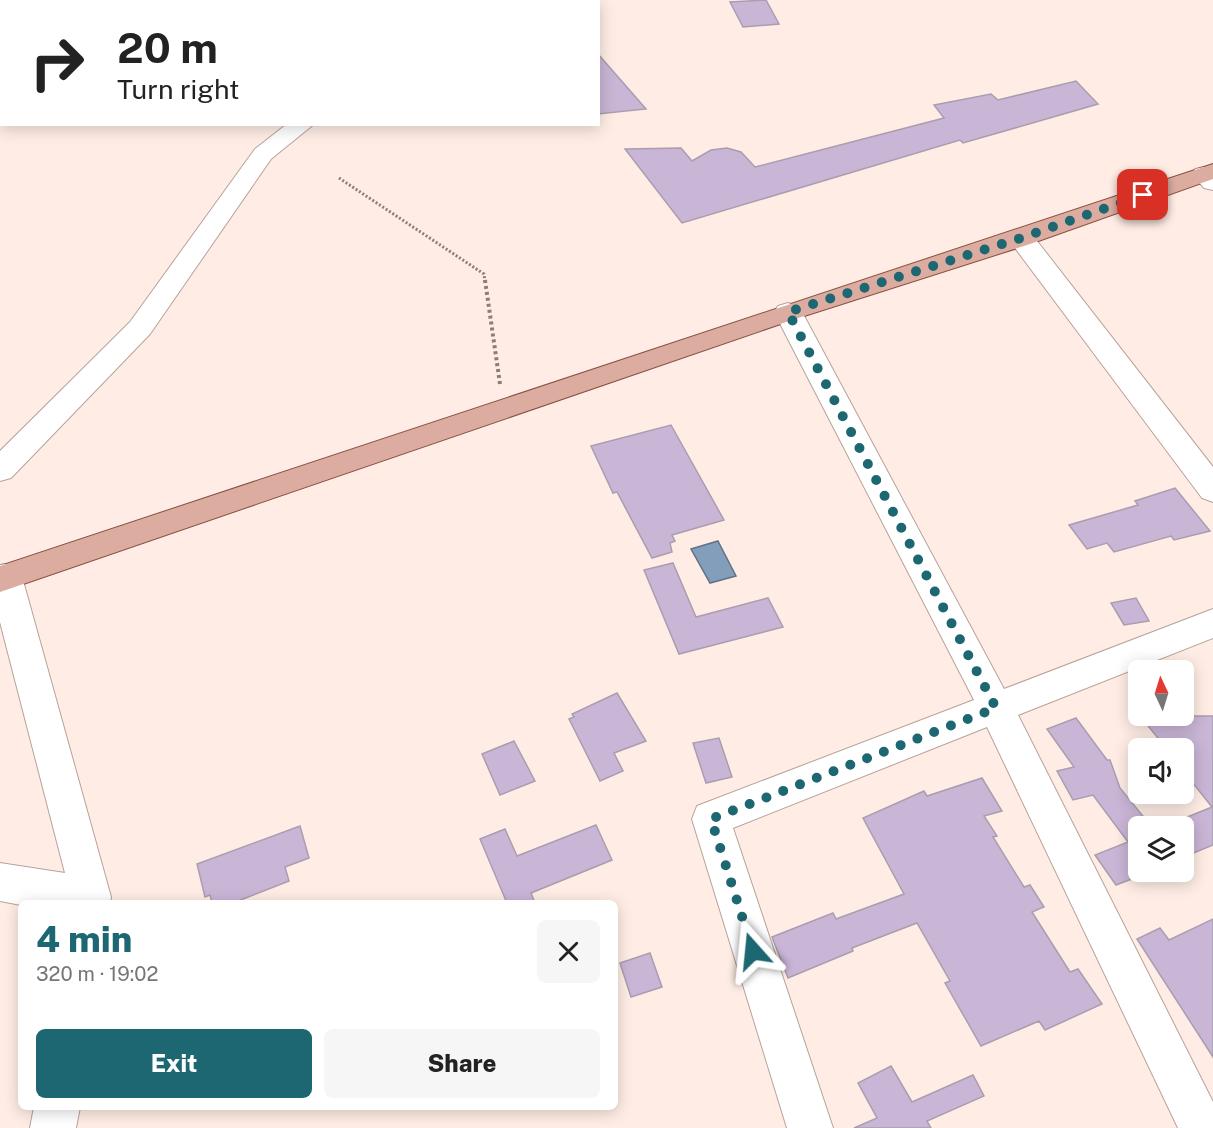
<!DOCTYPE html>
<meta charset="utf-8">
<style>
:root{--surface:#fff;--page:#f6f6f6;--text:#222;--muted:#767676;--accent:#1c6771}
body{margin:0;font-family:"Public Sans",sans-serif;background:var(--page);color:var(--text);height:100vh;display:flex;flex-direction:column;font-size:22px;white-space:nowrap}
*{box-sizing:border-box;margin:0}
p{font-size:20px;color:var(--muted)}
.icon{flex:none;width:33px;height:33px;fill:none;stroke:currentColor;stroke-width:2;stroke-linecap:round;stroke-linejoin:round}
.map{position:relative;flex:1;overflow:hidden}
.details{position:absolute;left:18px;top:900px;width:600px;height:210px;display:flex;flex-direction:column;background:var(--surface);border-radius:9px;box-shadow:0 3px 15px #0003}
.details>*{flex:none}
.guide{position:absolute;left:0px;top:0px;width:600px;height:126px;box-shadow:0 3px 15px #0003;background:#fff;color:var(--text);overflow:hidden}
.needle{width:39px;rotate:356deg}
.fabs{position:absolute;left:1128px;top:660px;display:grid;gap:12px}
.fabs a{display:grid;place-items:center;width:66px;height:66px;border-radius:9px;background:var(--surface);box-shadow:0 3px 15px #0003;font-size:30px}
.pin{position:absolute;display:grid;place-items:center;width:51px;height:51px;color:#fff;margin:-26px;border-radius:12px;box-shadow:0 3px 9px #0006}
.me{position:absolute;width:66px;margin:-33px;rotate:342deg;stroke-linejoin:round;filter:drop-shadow(0 0 4px #0008)}
.turn{display:flex;align-items:center;gap:21px;height:126px;padding:0 18px;font-size:27px}
.turn .icon{width:78px;height:78px;stroke-width:2.5}
.turn b{display:block;font-size:42px;line-height:51px}
.round{display:grid;place-items:center;flex:none;width:63px;height:63px;border-radius:9px;background:var(--page)}
.head{display:flex;align-items:center;justify-content:space-between;height:102px;padding:0 18px}
h1{font-size:36px;font-weight:800;line-height:45px;color:var(--accent)}
.cta{display:flex;gap:12px;margin-top:auto;padding:12px 18px}
.cta a{flex:1;height:69px;border-radius:9px;background:var(--accent);color:#fff;font-size:24px;font-weight:800;line-height:69px;text-align:center}
.cta a+a{background:var(--page);color:var(--text)}
.map>svg:first-child{display:block}
.water{fill:#839eba;stroke:#617285;stroke-width:1.5}
.building{fill:#c9b5d6;stroke:#a89eaf;stroke-width:1.5}
.lines{fill:none;stroke-linecap:round;stroke-linejoin:round}
.minor-casing{stroke:#b7a299;stroke-width:2}
.major-casing{stroke:#875043;stroke-width:2}
.path-far1{stroke:#8b7e79;stroke-width:3;stroke-dasharray:2 2;stroke-linecap:butt}
.path{stroke:#8b7e79;stroke-width:4;stroke-dasharray:3 3;stroke-linecap:butt}
.minor{fill:#fff;fill-rule:evenodd}
.major{fill:#ddaca1;fill-rule:evenodd}
.route{stroke:#1c6771;stroke-width:10;stroke-dasharray:0 18}
</style>
<div class="map">
<svg width="1213" height="1128" viewBox="0 0 1213 1128">
<rect width="100%" height="100%" fill="#ffede5"/>
<path class="water" d="M718 541 736 576 710 583 691 549Z"/>
<g class="building">
<path d="M766 0 779 24 743 27 730 2Z"/>
<path d="M598 54 646 109 598 114Z"/>
<path d="M1076 81 1098 104 963 143 960 140 682 223 625 149 681 148 692 161 711 150 727 148 741 152 755 167 944 118 934 105 991 94 998 100Z"/>
<path d="M671 425 724 520 672 535 675 541 670 543 672 552 652 558 617 492 613 493 591 446Z"/>
<path d="M1175 488 1210 531 1174 540 1171 536 1114 552 1107 543 1087 549 1069 525 1138 505 1135 501Z"/>
<path d="M673 563 696 617 768 598 783 627 679 654 644 570Z"/>
<path d="M1136 598 1149 621 1124 625 1111 603Z"/>
<path d="M617 693 646 741 614 753 623 771 600 781 569 719 574 717 572 714Z"/>
<path d="M1140 716H1213V845L1184 857V826H1165L1212 807 1184 772V748H1166Z"/>
<path d="M1076 718 1107 760H1110L1120 788 1151 826H1138V872H1150L1116 885 1095 855 1128 842 1093 795 1073 800 1057 771 1074 767 1047 729Z"/>
<path d="M719 738 732 777 706 783 693 743Z"/>
<path d="M514 741 535 781 500 795 482 754Z"/>
<path d="M982 778 1002 811 984 816 997 836 993 837 1024 887 1030 885 1044 907 1032 912 1070 972 1078 969 1102 1004 1045 1030 1039 1021 981 1046 945 983 950 981 917 923 852 948 853 951 788 978 772 937 833 913 836 919 904 894 863 818 924 791 927 796Z"/>
<path d="M596 825 612 860 531 893 535 903H507L480 839 505 829 517 856Z"/>
<path d="M300 826 309 858 285 867 289 881 233 903H212L210 895 205 897 197 864Z"/>
<path d="M1213 919V1057L1137 939 1160 928 1169 940Z"/>
<path d="M650 953 662 987 631 997 620 963Z"/>
<path d="M891 1066 912 1102 973 1075 984 1096 927 1121 931 1128H854L877 1118 858 1083Z"/>
</g>
<g class="lines">
<defs>
<g id="minor">
<path d="M459 0H479L458 2Z"/>
<path d="M531 0H553L530 2Z"/>
<path d="M287 124H314L271 159 150 334 11 478 0 481V451L130 322 255 149Z"/>
<path d="M1204 167 1213 169V190L1204 188 1192 174 1195 169Z"/>
<path d="M1021 230 1030 232 1213 467V502L1202 498 1012 244 1008 238 1012 232Z"/>
<path d="M788 303 798 306 802 312 1004 689 1213 609V638L1018 715 1213 1102V1128H1178L987 727 733 828 833 1128H787L692 819 697 806 974 700 774 312 778 306Z"/>
<path d="M5 564 17 568 22 577 111 897 110 903 21 905 0 901V863L65 873 0 622V565Z"/>
<path d="M34 1107H80L76 1128H30Z"/>
</g>
<path id="major" d="M1213 164V179L1030 244 798 318 0 592V566Z"/>
</defs>
<use href="#minor" class="minor-casing"/>
<use href="#major" class="major-casing"/>
<path class="path-far1" d="M339 178 484 274 485 282"/>
<path class="path" d="M485 280 500 384"/>
<use href="#minor" class="minor"/>
<use href="#major" class="major"/>
</g>
<g class="lines">
<path class="route" d="M753 951 711 819 996 708 788 312 1021 238 1143 195"/>
</g>
</svg>
<div class="fabs">
<a><svg class="needle" viewBox="-14 -14 28 28"><path d="M0-13l5 13h-10z" fill="#e53935"/><path d="M0 13l5-13h-10z" fill="#767676"/></svg></a>
<a><svg class="icon" aria-label="sound" viewBox="0 0 24 24"><path d="M4 9h4l5-4v14l-5-4H4zM17 9q2 3 0 6"/></svg></a>
<a><svg class="icon" aria-label="layers" viewBox="0 0 24 24"><path d="M12 4l9 5-9 5-9-5zM3 14l9 5 9-5"/></svg></a>
</div>
<div class="pin" style="left:1143px;top:195px;background:#d93025"><svg class="icon" aria-label="arrive" viewBox="0 0 24 24"><path d="M6 21V4h12l-3 4 3 4H6"/></svg></div>
<svg class="me" style="left:753px;top:951px" viewBox="-20 -20 40 40"><path d="M0-17L14 15 0 8-14 15z" fill="#1c6771" stroke="#fff" stroke-width="4"/></svg>
<div class="guide">
<div class="turn"><svg class="icon" aria-label="right" viewBox="0 0 24 24"><path d="M7 20v-9h11M14 6l5 5-5 5"/></svg><div><b>20 m</b>Turn right</div></div>
</div>
<section class="details">
<div class="head"><div><h1>4 min</h1><p>320 m · 19:02</p></div><a class="round"><svg class="icon" aria-label="close" viewBox="0 0 24 24"><path d="M6 6l12 12M18 6L6 18"/></svg></a></div>
<div class="cta"><a>Exit</a><a>Share</a></div>
</section>
</div>
